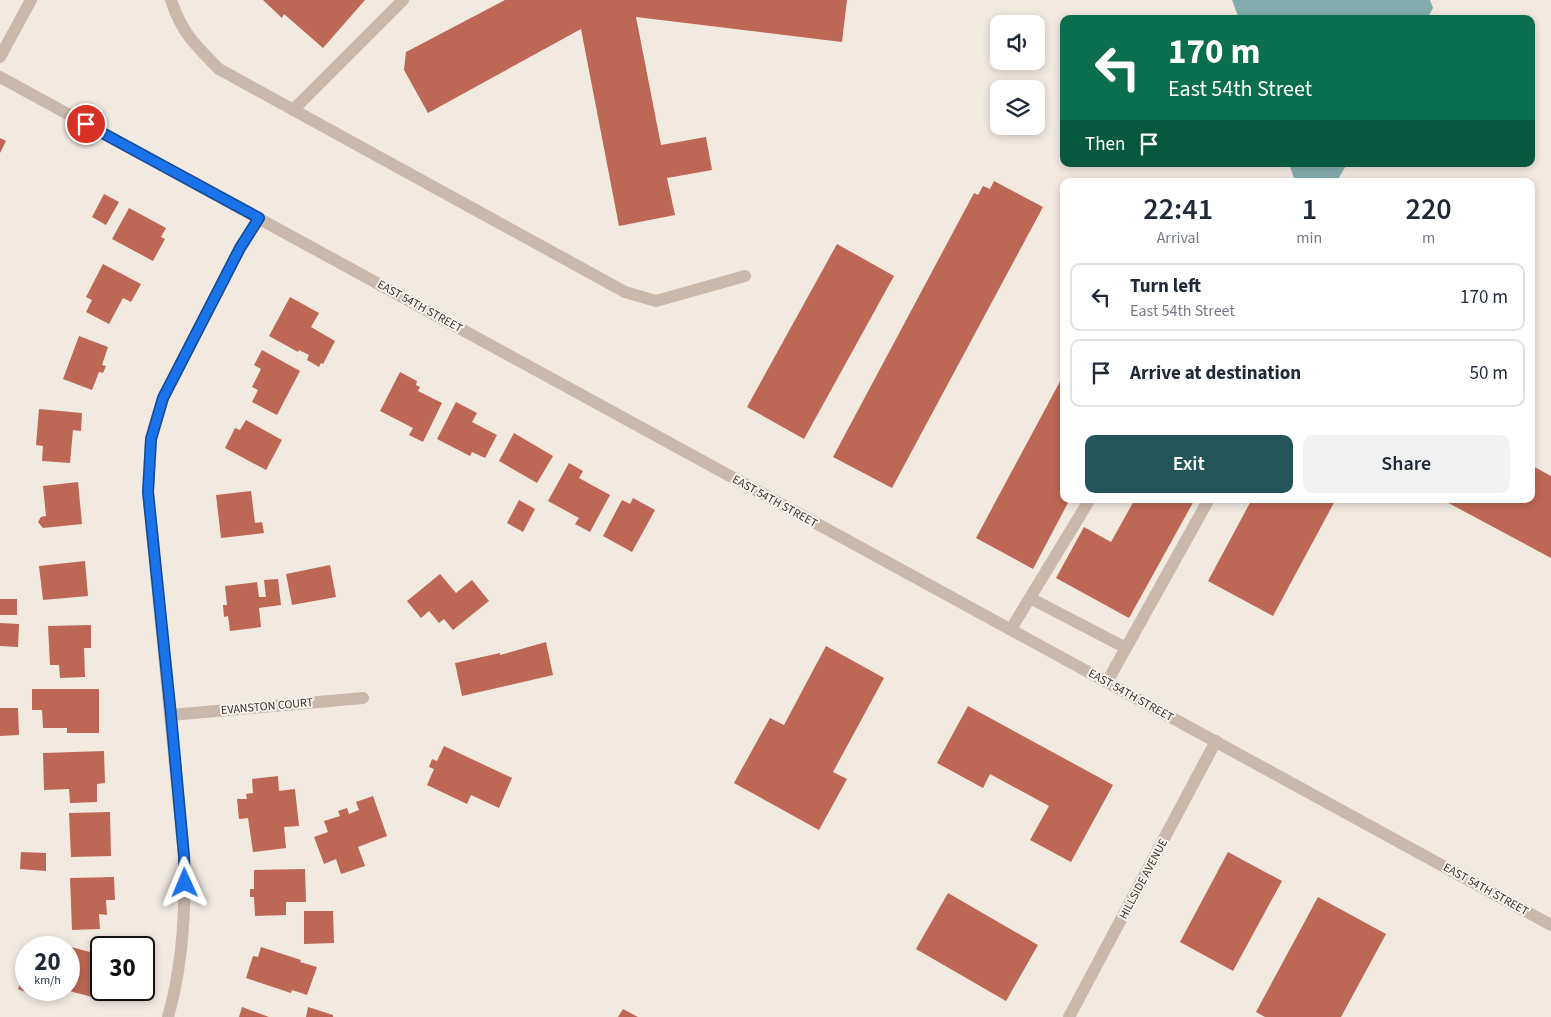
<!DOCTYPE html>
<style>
:root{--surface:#fff;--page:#f2f2f3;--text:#1f2937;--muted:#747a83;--line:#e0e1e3;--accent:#245657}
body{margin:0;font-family:"Source Sans 3",sans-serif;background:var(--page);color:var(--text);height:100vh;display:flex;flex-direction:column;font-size:19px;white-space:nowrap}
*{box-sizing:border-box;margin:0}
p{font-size:16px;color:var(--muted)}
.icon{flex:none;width:28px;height:28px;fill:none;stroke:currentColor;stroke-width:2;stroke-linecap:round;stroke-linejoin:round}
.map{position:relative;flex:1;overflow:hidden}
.drawer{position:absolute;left:1060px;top:178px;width:475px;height:325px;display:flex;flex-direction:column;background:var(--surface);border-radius:10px;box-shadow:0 2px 8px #0003}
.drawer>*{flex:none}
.banner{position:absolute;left:1060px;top:15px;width:475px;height:152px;border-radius:10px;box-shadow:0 2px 8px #0003;background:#0b6e4f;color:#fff;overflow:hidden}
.buttons{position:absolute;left:990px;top:15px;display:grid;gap:10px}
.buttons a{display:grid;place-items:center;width:55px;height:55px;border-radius:10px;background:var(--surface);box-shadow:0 2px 8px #0003;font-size:25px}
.speed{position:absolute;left:15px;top:936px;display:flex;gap:10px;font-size:25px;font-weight:700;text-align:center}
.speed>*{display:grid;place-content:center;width:65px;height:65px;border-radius:50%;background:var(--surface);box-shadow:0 2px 8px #0003;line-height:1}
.speed small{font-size:12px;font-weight:400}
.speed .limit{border:2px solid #111;border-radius:8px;background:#fff;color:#111}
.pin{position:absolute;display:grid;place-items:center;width:42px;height:42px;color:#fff;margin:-21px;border:2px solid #fff;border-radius:50%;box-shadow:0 1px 5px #0007}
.me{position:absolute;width:55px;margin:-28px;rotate:359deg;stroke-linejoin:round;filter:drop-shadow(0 0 4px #0008)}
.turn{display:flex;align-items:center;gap:18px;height:105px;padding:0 25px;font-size:22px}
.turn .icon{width:65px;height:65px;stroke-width:2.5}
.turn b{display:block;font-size:35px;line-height:42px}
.then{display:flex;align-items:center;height:48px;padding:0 25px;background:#0003;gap:10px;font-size:19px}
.eta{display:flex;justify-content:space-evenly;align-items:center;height:85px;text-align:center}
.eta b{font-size:30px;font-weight:600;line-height:35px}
.primary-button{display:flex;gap:10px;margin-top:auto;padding:10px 25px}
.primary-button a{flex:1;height:58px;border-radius:10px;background:var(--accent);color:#fff;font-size:20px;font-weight:600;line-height:58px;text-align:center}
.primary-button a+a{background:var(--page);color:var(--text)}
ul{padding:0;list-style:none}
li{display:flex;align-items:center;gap:15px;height:68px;margin:0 10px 8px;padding:0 15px;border:2px solid var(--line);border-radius:10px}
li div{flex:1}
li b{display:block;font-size:19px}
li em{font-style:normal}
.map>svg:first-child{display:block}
.water{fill:#82adac}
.building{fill:#bd6854}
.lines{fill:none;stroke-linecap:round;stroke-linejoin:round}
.service{stroke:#c9b9ad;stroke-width:12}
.minor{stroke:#c9b9ad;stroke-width:12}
.tertiary{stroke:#c9b9ad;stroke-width:12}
.route-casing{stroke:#114b97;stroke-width:12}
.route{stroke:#1a73e8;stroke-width:9}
.labels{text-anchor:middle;stroke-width:4;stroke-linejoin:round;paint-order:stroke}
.street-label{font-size:12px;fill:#382f2b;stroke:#f9f3ed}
</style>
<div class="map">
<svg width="1551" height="1017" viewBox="0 0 1551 1017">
<rect width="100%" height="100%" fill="#f2e9e1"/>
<g class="water">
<path d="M1232 0H1430L1433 8 1427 19H1239Z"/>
<path d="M1289 164H1347L1337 181H1297L1294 178Z"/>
</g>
<g class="building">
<path d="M263 0H365L323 48 284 14 282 18Z"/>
<path d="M505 0H847L842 42 636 17 661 145 706 137 712 170 667 178 675 215 619 226 581 29 428 113 404 70 406 52Z"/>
<path d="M0 138 6 141 0 153Z"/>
<path d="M994 181 1043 207 892 488 833 457 974 193 978 195 983 186 990 189Z"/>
<path d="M104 194 119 202 106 225 92 217Z"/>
<path d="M129 208 166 228 161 237 165 239 153 261 112 239Z"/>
<path d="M837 244 894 276 804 439 747 407Z"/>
<path d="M103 264 141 284 131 302 123 298 109 324 86 312 92 300 86 297Z"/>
<path d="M290 297 319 313 311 327 335 341 323 364 321 363 319 367 307 360 309 355 299 350 298 352 269 336Z"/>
<path d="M79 336 108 347 102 365 106 366 103 373 99 372 92 390 63 379Z"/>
<path d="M262 350 300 371 277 415 252 402 258 390 252 387 261 369 254 365Z"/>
<path d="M400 372 417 381 416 385 420 387 418 391 442 403 423 442 409 435 413 428 380 411Z"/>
<path d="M1064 374V499H1070L1033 569 976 538Z"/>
<path d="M456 402 477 413 472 422 497 435 485 458 472 452 470 456 437 439Z"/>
<path d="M39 409 82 413 81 431 73 430 70 463 42 461 43 446 36 445Z"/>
<path d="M246 420 282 440 266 470 225 448 235 428 240 430Z"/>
<path d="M514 433 553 456 537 483 499 461Z"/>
<path d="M569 463 583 471 579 478 610 495 590 532 575 524 579 518 548 501Z"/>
<path d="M1531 465 1551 476V558L1441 499H1531Z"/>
<path d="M78 482 82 524 43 528 38 522 41 517 46 516 43 486Z"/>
<path d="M251 491 255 523 262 522 264 533 221 538 216 495Z"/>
<path d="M633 498 655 510 632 552 603 536 622 500 630 504Z"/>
<path d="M1135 499H1195L1129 618 1056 578 1084 527 1111 542Z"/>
<path d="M1252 499H1336L1273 616 1208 581Z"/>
<path d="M519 500 535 509 523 532 507 523Z"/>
<path d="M85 561 88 596 43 600 39 566Z"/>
<path d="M330 565 336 597 292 605 286 574Z"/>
<path d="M440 574 456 593 472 580 489 601 453 630 444 619 439 623 429 611 421 618 407 601Z"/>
<path d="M278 579 281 605 259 608 261 627 230 631 228 616 224 617 223 605H227L225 586 257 582 259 597H266L264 580Z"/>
<rect x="0" y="599" width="17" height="16"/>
<path d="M0 623 19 624 18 647 0 646Z"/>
<path d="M91 625V648H84L85 677 60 678 59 665H50L48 626Z"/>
<path d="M546 642 553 675 462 696 455 663 500 653V655Z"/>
<path d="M826 646 884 678 833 772 847 779 819 830 734 783 770 718 784 725Z"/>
<path d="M32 689H99V733H67V728H43L42 710H32Z"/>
<path d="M968 706 1113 785 1071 862 1030 840 1049 806 990 774 983 788 937 763Z"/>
<path d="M0 708H18L19 735 0 736Z"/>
<path d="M444 746 512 778 499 808 471 795 467 804 427 785 434 769 429 767 432 759 437 761Z"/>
<path d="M104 751 105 783 97 784V802L70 803 69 789 44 790 43 753Z"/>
<path d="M278 776 279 791 295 789 299 826 284 827 286 848 253 852 248 818 239 819 237 799H247L246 794 253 793 252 779Z"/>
<path d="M373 796 387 836 358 847 365 866 341 874 336 859 324 864 314 837 328 832 324 821 340 816 338 811 347 808 349 814 359 810 356 802Z"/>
<path d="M110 812 111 856 71 857 69 813Z"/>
<path d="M21 852 46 853V871L20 869Z"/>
<path d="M1228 852 1282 881 1233 971 1180 942Z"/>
<path d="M305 869 306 902H286V915L255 916 254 897H250V889H254V870Z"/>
<path d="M114 877 115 900H106L107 915 99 914 100 929 72 930 70 878Z"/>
<path d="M948 893 1038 945 1006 1001 916 949Z"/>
<path d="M1318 897 1386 934 1341 1017H1265L1256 1012Z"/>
<path d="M304 911H333L334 943 304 944Z"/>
<path d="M60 944 101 955 102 990 100 999 69 991V948H59Z"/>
<path d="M261 947 301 960 300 962 317 967 307 995 292 990 291 993 246 978 253 956 258 957Z"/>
<path d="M25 974H26V990H46L42 1000 18 989Z"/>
<path d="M242 1007 269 1017H239Z"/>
<path d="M308 1007 333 1015V1017H306Z"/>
<path d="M623 1009 638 1017H618Z"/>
</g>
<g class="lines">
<g class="service">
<path d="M171 0C182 33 195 45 219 69L625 292 656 301 745 276"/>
<path d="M293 110 403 0"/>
<path d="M1030 598 1126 648"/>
<path d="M1011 629 1090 499"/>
<path d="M1107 682 1209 499"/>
</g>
<g class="minor">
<path d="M0 57 31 0"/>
<path d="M171 715 363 698"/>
<path d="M168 1017C183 964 186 911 184 856L148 492 151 439 163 398 240 248 259 218"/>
<path d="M1069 1017 1216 741"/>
</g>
<path class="tertiary" d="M0 77 1551 925"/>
</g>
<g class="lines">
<defs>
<path id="route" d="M86 124 259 218 240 248 163 398 151 439 148 492 171 715 184 856 185 883"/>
</defs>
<use href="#route" class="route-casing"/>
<use href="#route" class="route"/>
</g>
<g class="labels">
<g class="street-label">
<text transform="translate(420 306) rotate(29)" y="4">EAST 54TH STREET</text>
<text transform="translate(775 501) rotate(29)" y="4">EAST 54TH STREET</text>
<text transform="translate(1131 695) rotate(29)" y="4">EAST 54TH STREET</text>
<text transform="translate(267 706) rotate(-5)" y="4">EVANSTON COURT</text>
<text transform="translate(1143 879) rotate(-62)" y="4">HILLSIDE AVENUE</text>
<text transform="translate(1486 889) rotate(29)" y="4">EAST 54TH STREET</text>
</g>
</g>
</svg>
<div class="buttons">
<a><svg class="icon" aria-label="sound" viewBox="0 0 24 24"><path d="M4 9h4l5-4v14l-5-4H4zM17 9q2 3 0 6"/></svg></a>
<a><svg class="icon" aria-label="layers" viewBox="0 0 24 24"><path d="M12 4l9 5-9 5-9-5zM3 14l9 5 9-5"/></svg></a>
</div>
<div class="speed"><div>20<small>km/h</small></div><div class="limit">30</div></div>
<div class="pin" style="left:86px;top:124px;background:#d93025"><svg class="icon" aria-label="arrive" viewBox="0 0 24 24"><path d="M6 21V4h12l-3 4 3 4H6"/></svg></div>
<svg class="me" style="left:185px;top:883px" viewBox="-20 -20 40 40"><path d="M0-17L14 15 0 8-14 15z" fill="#1a73e8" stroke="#fff" stroke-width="4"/></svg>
<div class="banner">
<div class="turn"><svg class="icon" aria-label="left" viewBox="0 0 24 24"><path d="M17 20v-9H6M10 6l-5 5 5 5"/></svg><div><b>170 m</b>East 54th Street</div></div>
<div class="then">Then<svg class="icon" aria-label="arrive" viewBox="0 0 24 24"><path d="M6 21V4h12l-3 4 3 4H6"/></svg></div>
</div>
<section class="drawer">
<div class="eta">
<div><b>22:41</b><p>Arrival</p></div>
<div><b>1</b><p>min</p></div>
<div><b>220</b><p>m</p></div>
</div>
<ul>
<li><svg class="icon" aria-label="left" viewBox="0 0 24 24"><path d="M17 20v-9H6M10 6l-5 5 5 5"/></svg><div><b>Turn left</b><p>East 54th Street</p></div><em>170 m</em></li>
<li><svg class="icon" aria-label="arrive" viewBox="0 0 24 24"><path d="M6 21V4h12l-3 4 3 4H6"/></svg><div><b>Arrive at destination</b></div><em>50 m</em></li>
</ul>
<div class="primary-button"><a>Exit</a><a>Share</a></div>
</section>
</div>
